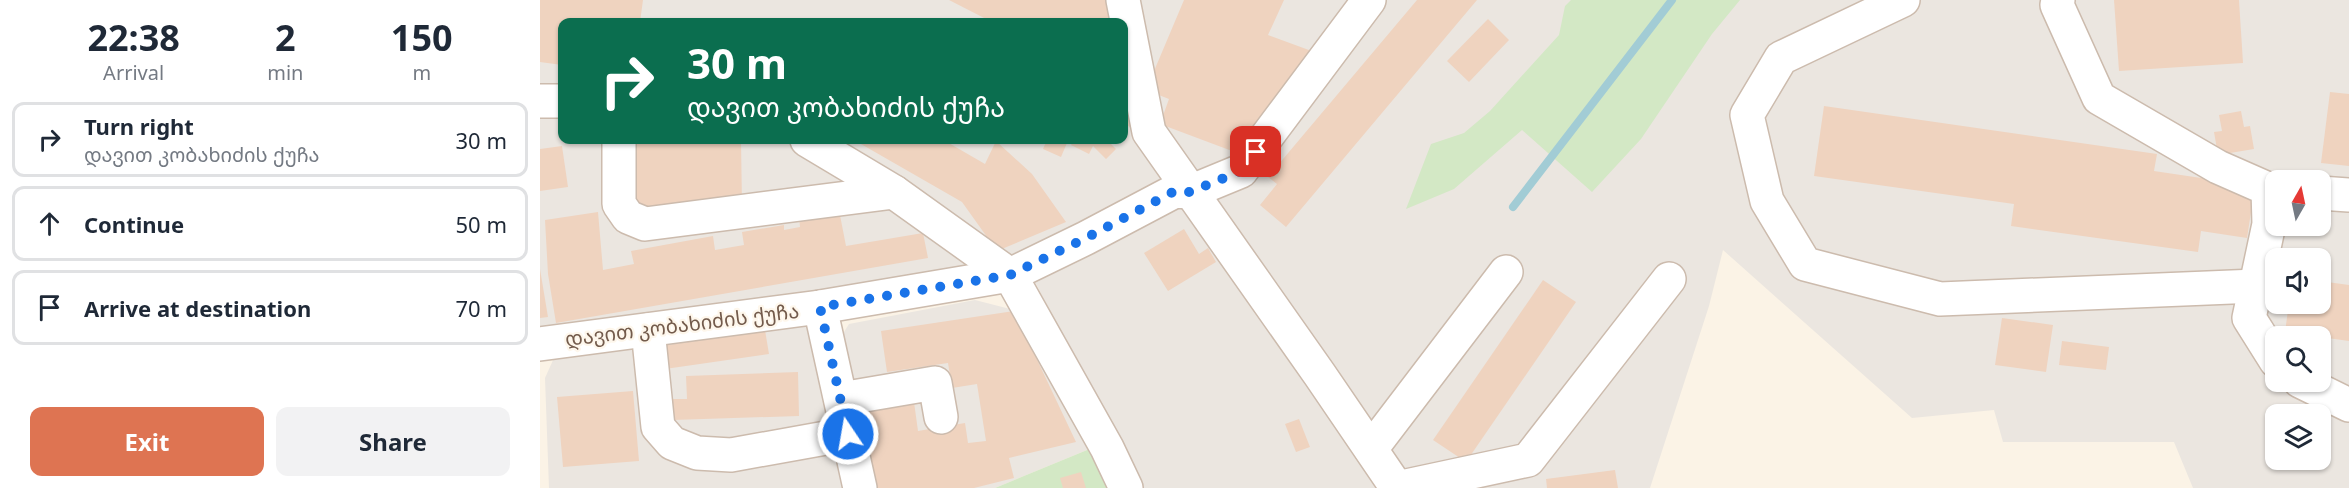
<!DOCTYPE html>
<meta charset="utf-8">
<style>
:root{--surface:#fff;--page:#f2f2f3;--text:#1f2937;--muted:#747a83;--line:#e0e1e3;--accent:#de7452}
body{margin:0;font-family:"Noto Sans","Noto Sans Georgian",sans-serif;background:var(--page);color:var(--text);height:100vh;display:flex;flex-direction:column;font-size:22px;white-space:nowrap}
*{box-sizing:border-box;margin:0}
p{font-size:20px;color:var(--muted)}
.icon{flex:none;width:33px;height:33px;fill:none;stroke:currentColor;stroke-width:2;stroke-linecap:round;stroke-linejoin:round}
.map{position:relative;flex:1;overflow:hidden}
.details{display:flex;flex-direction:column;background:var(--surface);width:540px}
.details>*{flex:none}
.guide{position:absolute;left:18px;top:18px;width:570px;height:126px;border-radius:12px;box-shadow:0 2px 4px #0004;background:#0b6e4f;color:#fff;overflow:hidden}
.needle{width:39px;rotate:9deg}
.tools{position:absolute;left:1725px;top:170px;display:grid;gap:12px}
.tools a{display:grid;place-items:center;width:66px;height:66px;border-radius:12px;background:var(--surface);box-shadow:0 2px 4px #0004;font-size:30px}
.pin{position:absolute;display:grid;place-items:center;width:51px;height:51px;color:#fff;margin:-26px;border-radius:12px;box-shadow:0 3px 9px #0006}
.me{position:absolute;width:66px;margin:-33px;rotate:348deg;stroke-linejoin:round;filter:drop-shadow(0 0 4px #0008)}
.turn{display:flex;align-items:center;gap:21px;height:126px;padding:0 30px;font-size:27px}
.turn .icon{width:78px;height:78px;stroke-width:2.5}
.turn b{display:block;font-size:42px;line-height:51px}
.eta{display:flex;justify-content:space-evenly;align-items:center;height:102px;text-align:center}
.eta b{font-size:36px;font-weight:700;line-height:42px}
.button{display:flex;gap:12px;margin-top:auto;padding:12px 30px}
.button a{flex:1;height:69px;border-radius:12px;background:var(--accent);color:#fff;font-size:24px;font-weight:700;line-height:69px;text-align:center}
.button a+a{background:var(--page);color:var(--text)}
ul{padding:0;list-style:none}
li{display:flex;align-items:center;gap:18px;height:75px;margin:0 12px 9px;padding:0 18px;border:3px solid var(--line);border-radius:12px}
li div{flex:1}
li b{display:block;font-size:22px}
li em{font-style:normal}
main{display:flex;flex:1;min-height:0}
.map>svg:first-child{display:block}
.industrial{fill:#ebe6e0;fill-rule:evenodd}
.green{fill:#d3e8c5}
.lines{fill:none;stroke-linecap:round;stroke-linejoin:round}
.stream{stroke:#a2ccd5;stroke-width:8}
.building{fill:#efd3bf}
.minor-casing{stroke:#ccbbad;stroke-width:36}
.minor{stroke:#fff;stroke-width:33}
.route{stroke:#1a73e8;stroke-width:10;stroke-dasharray:0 18}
.labels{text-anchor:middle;stroke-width:4.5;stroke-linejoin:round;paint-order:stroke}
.street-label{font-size:20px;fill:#735b4c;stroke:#fef7ec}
</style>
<main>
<section class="details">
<div class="eta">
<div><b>22:38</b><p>Arrival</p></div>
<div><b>2</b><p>min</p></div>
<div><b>150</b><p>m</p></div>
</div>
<ul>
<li><svg class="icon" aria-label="right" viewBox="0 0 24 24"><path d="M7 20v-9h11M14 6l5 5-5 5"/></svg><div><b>Turn right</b><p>დავით კობახიძის ქუჩა</p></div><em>30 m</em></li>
<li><svg class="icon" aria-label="ahead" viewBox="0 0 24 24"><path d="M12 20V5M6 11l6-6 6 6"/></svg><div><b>Continue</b></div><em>50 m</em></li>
<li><svg class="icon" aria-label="arrive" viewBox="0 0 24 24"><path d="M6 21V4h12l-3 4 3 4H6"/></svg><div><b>Arrive at destination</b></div><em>70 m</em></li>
</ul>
<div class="button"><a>Exit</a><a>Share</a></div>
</section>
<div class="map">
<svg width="1809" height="488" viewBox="0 0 1809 488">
<rect width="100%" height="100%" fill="#fbf3e6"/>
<g class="industrial">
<path d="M0 0H1809V488H1653L1634 442H1463L1454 410 1372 418 1183 250 1169 306 1110 488H603L496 284 455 261 89 321 0 331ZM22 22H584V140H22ZM1736 180H1780V225H1736ZM1736 258H1780V303H1736ZM1736 336H1780V381H1736ZM1736 414H1780V459H1736Z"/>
<path d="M435 300 474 310 552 448 455 488H327L299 340 309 324Z"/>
<path d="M269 320 312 488H9L5 378 14 358Z"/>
</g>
<g class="green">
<path d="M1031 0H1200L1172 34 1101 139 1052 192 982 130 914 189 866 209 891 144 924 133 950 111 1019 35 1025 6Z"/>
<path d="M552 448 575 488H455Z"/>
</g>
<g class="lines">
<path class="stream" d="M973 207 1132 0"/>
</g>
<g class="building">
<path d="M0 0H103L100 22H22V65L0 62Z"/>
<path d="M409 0H574L578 2 565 22H452Z"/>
<path d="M644 0H744L728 35 777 53 718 135 692 151 620 124 629 99 606 90Z"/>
<path d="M877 0H937L746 227 720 205 737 184 728 177Z"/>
<path d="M1574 0H1699L1703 63 1579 71Z"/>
<path d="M948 19 969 40 929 82 907 61Z"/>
<path d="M584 61 596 133 584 122Z"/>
<path d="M1790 92 1809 94V166L1781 163Z"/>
<path d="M1284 106 1617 154 1614 171 1715 186 1707 238 1661 231 1658 252 1471 226 1474 204 1274 176Z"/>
<path d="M1701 111 1704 127 1710 126 1714 149 1678 155 1674 132 1682 131 1679 115Z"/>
<path d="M93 140H201L202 205 94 206Z"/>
<path d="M314 140H409L407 142 445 164 456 141 492 174 526 222 457 251 422 202Z"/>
<path d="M507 140H519L527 143 521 157 503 149Z"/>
<path d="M534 140H567L576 149 566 159 553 146 549 154 531 145Z"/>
<path d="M22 146 28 187 0 191V149Z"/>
<path d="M299 210 306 246 383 233 388 258 16 323 8 274 5 220 58 212 63 270 94 264 91 251 173 236 175 250 204 245 202 232 244 225V230L260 227 259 217Z"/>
<path d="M644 229 659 254 668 248 676 262 628 291 604 253Z"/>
<path d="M0 269 8 317 0 318Z"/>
<path d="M1003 280 1036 302 926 462 893 440Z"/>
<path d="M1780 281 1809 285V341L1745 332 1749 303H1780Z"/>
<path d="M474 311 536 442 469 458 474 478 434 488H332L317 405 374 402 378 431 425 423 428 443 446 441 437 384 412 388 408 363 347 372 341 331Z"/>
<path d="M1462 318 1513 325 1506 372 1455 365Z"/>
<path d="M225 330 229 354 125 369 121 346Z"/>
<path d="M1522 341 1569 347 1566 370 1519 365Z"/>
<path d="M258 372 259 416 133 420 132 399H147L146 376Z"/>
<path d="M93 391 99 461 23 467 17 397Z"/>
<path d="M759 419 770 447 756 452 745 424Z"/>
<path d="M1075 470 1078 488H1007L1006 479Z"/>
<path d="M541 472 546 488H523L520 478Z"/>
</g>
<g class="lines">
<defs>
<g id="minor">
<path d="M583 0 609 132 780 375 857 488"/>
<path d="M1363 0 1241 58 1207 115 1227 201 1265 264 1400 299 1716 286"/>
<path d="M1518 0 1517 5 1559 98 1678 167 1728 189 1729 224 1709 318 1736 361"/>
<path d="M0 101H22"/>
<path d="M79 140V204L88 217 105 224 354 192"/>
<path d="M267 140 354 192 470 275 567 448 586 488"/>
<path d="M1780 193 1809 195"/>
<path d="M280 307 320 488"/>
<path d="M108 330 118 427 132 443 157 453 191 455 308 434"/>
<path d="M0 344 280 307 470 275 546 238 635 191 650 192 701 171 829 0"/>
<path d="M1760 381 1809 405"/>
<path d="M301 399 395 383 401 417"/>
<path d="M831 449 966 272"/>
<path d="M857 488 988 460 1129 279"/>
</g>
</defs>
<use href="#minor" class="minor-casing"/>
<use href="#minor" class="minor"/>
</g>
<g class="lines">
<path class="route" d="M308 434 280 307 470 275 546 238 635 191 650 192 701 171 716 152"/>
</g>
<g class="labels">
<g class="street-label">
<text transform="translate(142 325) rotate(-7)" y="7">დავით კობახიძის ქუჩა</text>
</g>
</g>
</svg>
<div class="tools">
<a><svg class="needle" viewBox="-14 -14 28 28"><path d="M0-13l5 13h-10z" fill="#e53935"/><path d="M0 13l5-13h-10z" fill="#747a83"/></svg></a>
<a><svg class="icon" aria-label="sound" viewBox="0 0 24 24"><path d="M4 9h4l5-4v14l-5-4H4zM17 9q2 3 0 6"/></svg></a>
<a><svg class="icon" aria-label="search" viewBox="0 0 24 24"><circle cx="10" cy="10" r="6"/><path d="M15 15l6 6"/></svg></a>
<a><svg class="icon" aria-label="layers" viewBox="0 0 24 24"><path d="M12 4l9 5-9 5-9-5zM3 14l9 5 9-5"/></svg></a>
</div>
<div class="pin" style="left:716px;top:152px;background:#d93025"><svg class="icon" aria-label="arrive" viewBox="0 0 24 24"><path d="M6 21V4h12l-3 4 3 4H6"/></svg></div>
<svg class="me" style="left:308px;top:434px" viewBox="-20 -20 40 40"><circle r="17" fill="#1a73e8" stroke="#fff" stroke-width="3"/><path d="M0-11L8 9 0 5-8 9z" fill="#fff"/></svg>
<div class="guide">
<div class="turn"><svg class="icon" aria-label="right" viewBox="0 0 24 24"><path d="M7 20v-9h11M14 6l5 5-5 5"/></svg><div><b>30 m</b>დავით კობახიძის ქუჩა</div></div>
</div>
</div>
</main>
